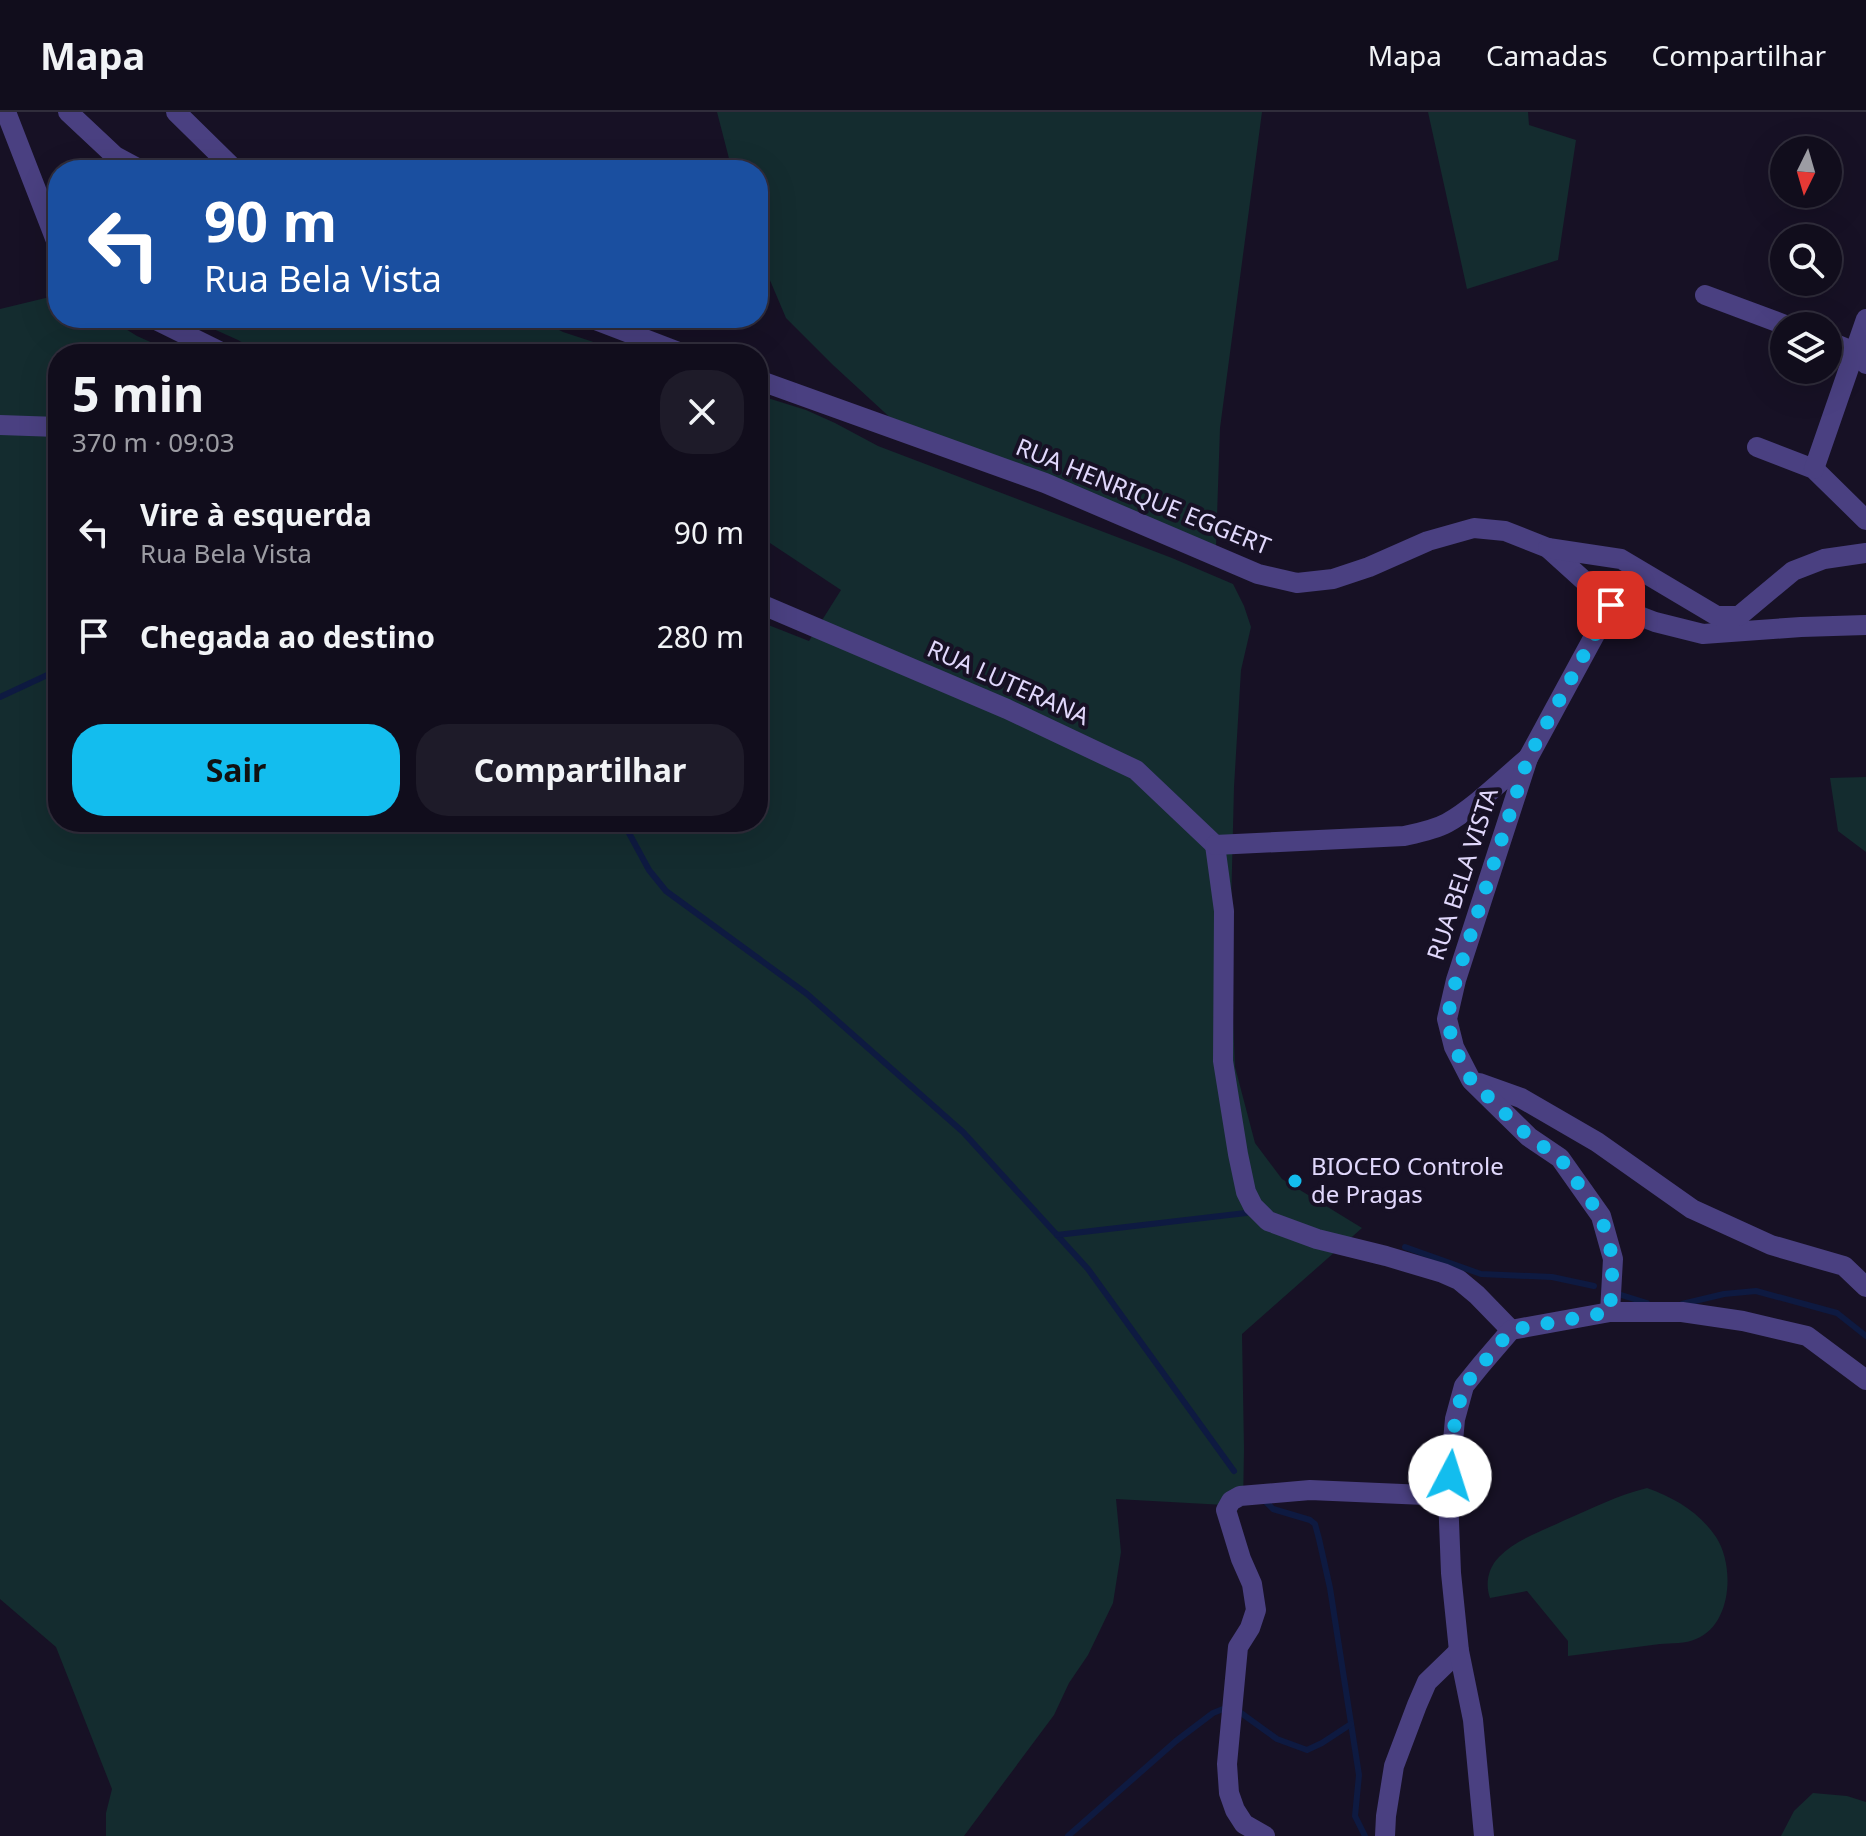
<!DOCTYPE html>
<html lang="pt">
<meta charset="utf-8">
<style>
:root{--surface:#110d1c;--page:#1e1b29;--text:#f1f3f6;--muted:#9c9ca3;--line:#302d3b;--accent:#13bdee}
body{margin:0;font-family:"Noto Sans",sans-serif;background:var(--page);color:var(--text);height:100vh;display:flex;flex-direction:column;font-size:30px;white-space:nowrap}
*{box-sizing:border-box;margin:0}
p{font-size:26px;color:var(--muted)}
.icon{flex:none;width:44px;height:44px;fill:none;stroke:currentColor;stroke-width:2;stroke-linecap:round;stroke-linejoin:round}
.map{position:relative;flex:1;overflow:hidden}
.details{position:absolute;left:48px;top:232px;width:720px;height:488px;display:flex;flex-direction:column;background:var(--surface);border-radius:32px;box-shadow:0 8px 32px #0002,0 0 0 2px var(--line)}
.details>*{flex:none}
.top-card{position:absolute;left:48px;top:48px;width:720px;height:168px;border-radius:32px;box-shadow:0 8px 32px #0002,0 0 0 2px var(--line);background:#1a4fa0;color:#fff;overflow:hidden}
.needle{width:52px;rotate:185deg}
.buttons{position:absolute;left:1770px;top:24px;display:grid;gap:16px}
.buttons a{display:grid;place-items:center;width:72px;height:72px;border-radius:50%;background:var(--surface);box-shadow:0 8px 32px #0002,0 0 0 2px var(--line);font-size:40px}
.pin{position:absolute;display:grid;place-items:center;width:68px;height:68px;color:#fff;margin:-34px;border-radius:16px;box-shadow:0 4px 12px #0006}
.me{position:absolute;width:88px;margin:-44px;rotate:5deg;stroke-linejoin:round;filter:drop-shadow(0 0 6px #0008)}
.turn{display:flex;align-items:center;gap:28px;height:168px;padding:0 24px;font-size:36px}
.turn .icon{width:104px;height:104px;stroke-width:2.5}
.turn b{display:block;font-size:56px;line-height:68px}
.round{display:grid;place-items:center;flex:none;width:84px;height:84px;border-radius:32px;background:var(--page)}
.summary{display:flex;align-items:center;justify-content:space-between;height:136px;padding:0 24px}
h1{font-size:48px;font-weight:700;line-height:60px}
.primary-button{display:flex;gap:16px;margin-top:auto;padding:16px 24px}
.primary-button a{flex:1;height:92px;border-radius:32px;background:var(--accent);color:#111;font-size:32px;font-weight:700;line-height:92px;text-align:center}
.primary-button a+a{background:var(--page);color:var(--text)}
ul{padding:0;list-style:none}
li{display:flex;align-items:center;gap:24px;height:104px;padding:0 24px}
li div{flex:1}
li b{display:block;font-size:30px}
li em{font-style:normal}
header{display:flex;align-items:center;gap:48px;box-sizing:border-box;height:112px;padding:0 40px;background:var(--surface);border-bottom:2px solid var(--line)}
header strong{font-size:38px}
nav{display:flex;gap:44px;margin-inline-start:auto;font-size:28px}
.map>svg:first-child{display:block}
.green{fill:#142c2f}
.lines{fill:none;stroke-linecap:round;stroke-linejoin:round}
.stream{stroke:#0e1a41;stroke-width:6}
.minor{stroke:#4a4081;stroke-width:20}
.route{stroke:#13bdee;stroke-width:14;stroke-dasharray:0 25.2}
.poi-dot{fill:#13bdee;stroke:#171125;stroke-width:3}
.labels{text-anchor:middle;stroke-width:8;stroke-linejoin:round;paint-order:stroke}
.street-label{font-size:24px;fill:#e1d8fc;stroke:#171125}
.poi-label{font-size:24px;fill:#e1d8fc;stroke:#171125;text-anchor:start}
</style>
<header>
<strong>Mapa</strong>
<nav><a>Mapa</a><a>Camadas</a><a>Compartilhar</a></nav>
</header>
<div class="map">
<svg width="1866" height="1724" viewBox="0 0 1866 1724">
<rect width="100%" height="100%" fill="#171125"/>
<g class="green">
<path d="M717 0H1262L1220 316 1216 434 896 311 833 253 786 206 758 140V58H732Z"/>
<path d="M1428 0H1528L1529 13 1576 28 1558 148 1467 177Z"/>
<path d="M58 183V206H108L137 224 177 242H58V710H758V509L809 529 841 478 758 423V283L806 298 835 311 878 334 1172 446 1233 472 1244 494 1251 515 1241 558 1234 675 1230 837 1235 955 1255 1031 1282 1067 1362 1116 1242 1222 1244 1337 1243 1394 1116 1387 1121 1440 1113 1491 1088 1543 1069 1571 1054 1603 964 1724H106V1701L112 1677 56 1535 0 1487V197Z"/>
<path d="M189 206H535L563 220 630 242H262L238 228Z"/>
<path d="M1866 665V740L1838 719 1830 666Z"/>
<path d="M1647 1376C1675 1386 1699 1400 1716 1425 1735 1454 1732 1513 1696 1527 1686 1532 1671 1531 1660 1532 1629 1536 1599 1540 1568 1544V1529L1527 1479 1490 1486C1485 1472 1488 1456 1499 1445 1516 1427 1543 1419 1565 1408 1593 1396 1618 1383 1647 1376Z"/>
<path d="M1813 1681 1847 1684 1866 1690V1724H1781L1794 1699Z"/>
</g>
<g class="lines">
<g class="stream">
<path d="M0 585 58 558"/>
<path d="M623 710 649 758 666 779 807 882 963 1020 1088 1157 1234 1359"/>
<path d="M1057 1123 1246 1101"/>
<path d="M1405 1135 1481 1162 1552 1165 1594 1174"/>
<path d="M1618 1182 1647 1191"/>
<path d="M1682 1192 1724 1182 1756 1179 1837 1201 1866 1224"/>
<path d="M1263 1387 1273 1397 1310 1408 1315 1412 1319 1427 1330 1476 1359 1663 1355 1704 1365 1724"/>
<path d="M1241 1601 1277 1627 1307 1638 1322 1631 1351 1612"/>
<path d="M1068 1724 1176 1629 1213 1601 1223 1597"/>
</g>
<g class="minor">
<path d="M6 0 58 134"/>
<path d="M68 0 115 44 141 58"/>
<path d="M176 0 235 58"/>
<path d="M1705 183 1788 214"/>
<path d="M152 206 225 242"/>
<path d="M590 206 684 242"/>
<path d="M1828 229 1855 240 1866 252"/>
<path d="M758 268 1045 371 1258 462 1297 471 1333 467 1369 455 1428 429 1474 416 1505 419 1548 436 1611 493 1655 510 1703 522 1801 515 1866 513"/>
<path d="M0 313 58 315"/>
<path d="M1757 335 1814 357 1866 408"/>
<path d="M1814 357 1866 207"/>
<path d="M1548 436 1621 447 1717 504H1739L1793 459 1824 447 1866 441"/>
<path d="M758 491 1007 597 1136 658 1215 733"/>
<path d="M1215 733 1224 799 1223 949 1238 1042 1246 1080 1253 1094 1268 1109 1317 1127 1386 1144 1443 1161 1459 1168 1477 1183 1511 1218"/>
<path d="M1215 733 1404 724C1418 721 1434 718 1447 711 1474 696 1504 666 1528 646"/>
<path d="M1479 971 1521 986 1597 1030 1692 1097 1771 1133 1844 1154 1866 1175"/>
<path d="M1610 1200 1613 1147 1601 1104 1560 1046 1529 1025 1471 968 1454 935 1447 907 1456 868 1528 646 1611 493"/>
<path d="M1265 1724 1244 1712 1235 1698 1229 1681 1227 1652 1238 1535 1250 1516 1256 1498 1252 1472 1241 1447 1226 1398 1231 1389 1240 1384 1310 1378 1448 1384"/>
<path d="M1385 1724 1386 1704 1394 1654 1417 1593 1427 1570 1459 1539"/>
<path d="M1484 1724 1473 1608 1459 1539 1451 1461 1448 1384 1455 1307 1464 1274 1481 1253 1511 1218 1610 1200H1682L1743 1209 1807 1224 1866 1268"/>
</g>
</g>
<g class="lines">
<path class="route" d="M1450 1364 1455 1307 1464 1274 1511 1218 1610 1200 1613 1147 1601 1104 1560 1046 1529 1025 1471 968 1454 935 1447 907 1456 868 1528 646 1611 493"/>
</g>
<circle class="poi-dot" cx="1295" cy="1069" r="8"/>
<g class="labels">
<g class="street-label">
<text transform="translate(1143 385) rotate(22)" y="8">RUA HENRIQUE EGGERT</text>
<text transform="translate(1008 571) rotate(24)" y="8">RUA LUTERANA</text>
<text transform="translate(1463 762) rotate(-72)" y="8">RUA BELA VISTA</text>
</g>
<g class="poi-label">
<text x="1311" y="1063">BIOCEO Controle<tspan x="1311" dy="28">de Pragas</tspan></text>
</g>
</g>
</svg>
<div class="buttons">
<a><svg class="needle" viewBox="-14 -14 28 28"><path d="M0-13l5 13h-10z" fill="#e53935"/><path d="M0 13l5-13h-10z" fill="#9c9ca3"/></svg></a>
<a><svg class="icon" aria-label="search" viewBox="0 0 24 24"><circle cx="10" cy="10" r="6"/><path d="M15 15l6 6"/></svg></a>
<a><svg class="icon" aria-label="layers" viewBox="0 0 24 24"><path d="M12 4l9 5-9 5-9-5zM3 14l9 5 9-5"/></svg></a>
</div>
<div class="pin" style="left:1611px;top:493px;background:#d93025"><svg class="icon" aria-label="arrive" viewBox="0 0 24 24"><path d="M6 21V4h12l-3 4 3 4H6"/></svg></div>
<svg class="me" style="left:1450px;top:1364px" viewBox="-20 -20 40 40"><circle r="19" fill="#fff"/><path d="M0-13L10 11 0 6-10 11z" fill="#13bdee"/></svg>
<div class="top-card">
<div class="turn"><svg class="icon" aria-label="left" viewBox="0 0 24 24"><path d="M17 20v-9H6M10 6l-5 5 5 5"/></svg><div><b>90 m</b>Rua Bela Vista</div></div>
</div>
<section class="details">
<div class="summary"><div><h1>5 min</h1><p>370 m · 09:03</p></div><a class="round"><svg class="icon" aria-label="close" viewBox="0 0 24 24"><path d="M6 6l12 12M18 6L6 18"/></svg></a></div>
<ul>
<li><svg class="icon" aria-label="left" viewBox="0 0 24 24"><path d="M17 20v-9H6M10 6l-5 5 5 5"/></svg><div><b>Vire à esquerda</b><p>Rua Bela Vista</p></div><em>90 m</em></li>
<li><svg class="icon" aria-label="arrive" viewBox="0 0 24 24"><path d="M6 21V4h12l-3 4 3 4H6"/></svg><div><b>Chegada ao destino</b></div><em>280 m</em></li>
</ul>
<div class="primary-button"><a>Sair</a><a>Compartilhar</a></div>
</section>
</div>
